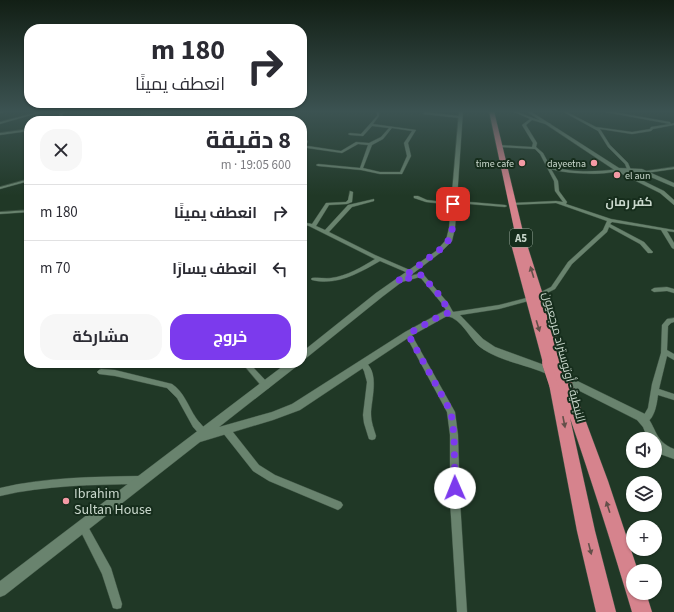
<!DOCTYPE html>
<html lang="ar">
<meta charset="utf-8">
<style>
:root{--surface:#fff;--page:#f7f7f7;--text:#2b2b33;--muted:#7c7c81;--line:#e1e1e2;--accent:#7c3aed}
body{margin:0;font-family:"Source Sans 3",Cairo,sans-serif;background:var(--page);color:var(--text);direction:rtl;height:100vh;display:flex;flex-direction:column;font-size:15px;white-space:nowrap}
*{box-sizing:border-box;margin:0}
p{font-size:13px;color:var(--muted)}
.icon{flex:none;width:22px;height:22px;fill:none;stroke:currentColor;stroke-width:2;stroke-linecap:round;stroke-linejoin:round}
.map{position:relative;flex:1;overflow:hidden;direction:ltr}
.sheet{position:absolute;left:24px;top:116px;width:283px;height:252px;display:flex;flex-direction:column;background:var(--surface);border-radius:16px;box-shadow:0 1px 3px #0004;direction:rtl}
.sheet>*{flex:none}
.banner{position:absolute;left:24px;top:24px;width:283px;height:84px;border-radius:16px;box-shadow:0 1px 3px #0004;direction:rtl;background:#fff;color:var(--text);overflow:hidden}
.buttons{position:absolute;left:626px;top:432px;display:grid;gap:8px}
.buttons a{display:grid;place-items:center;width:36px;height:36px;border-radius:50%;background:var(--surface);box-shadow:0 1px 3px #0004;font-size:20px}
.pin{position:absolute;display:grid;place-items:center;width:34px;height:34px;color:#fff;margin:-17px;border-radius:8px;box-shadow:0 2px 6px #0006}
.me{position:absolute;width:44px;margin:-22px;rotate:359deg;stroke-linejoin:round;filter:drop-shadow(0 0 3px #0008)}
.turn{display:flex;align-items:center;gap:14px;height:84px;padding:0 16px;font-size:18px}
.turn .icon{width:52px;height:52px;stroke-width:2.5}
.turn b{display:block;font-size:28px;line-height:34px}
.round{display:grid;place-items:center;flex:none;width:42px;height:42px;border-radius:16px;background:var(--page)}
.overview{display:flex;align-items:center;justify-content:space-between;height:68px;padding:0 16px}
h1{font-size:24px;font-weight:700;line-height:30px}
.primary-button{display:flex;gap:8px;margin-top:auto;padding:8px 16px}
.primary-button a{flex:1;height:46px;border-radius:16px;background:var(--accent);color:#fff;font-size:16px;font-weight:700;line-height:46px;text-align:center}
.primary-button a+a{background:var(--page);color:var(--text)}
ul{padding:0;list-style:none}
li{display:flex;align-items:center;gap:12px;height:56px;padding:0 16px;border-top:1px solid var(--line)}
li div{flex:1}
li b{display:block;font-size:15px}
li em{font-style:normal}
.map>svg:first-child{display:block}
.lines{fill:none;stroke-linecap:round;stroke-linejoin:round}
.street-casing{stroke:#3e5343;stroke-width:1}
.secondary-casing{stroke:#3e5343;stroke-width:1}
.highway-casing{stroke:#3e5343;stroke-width:1}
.street{fill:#69836e;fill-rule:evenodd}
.secondary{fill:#69836e;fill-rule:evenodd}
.highway{fill:#d6838d;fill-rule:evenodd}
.highway-bridge-casing{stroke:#3e5343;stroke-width:14;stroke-linecap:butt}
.highway-bridge{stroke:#d6838d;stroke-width:14}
.oneway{fill:#634f49}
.route{stroke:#7c3aed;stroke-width:7;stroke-dasharray:0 12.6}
.poi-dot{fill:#f49aa5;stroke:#162d1c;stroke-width:1.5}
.labels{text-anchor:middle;stroke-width:4;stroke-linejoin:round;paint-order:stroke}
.far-poi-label{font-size:10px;fill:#cad8cd;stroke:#162d1c;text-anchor:end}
.shield{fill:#162d1c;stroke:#94a598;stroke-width:1}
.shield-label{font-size:11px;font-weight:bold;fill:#cad8cd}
.far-quarter-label{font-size:12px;font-weight:bold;fill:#cad8cd;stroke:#162d1c}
.street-label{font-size:12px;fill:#cad8cd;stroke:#162d1c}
.near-poi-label{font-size:14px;fill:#cad8cd;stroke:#162d1c;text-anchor:start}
</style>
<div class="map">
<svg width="674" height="612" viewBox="0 0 674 612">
<rect width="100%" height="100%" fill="#203826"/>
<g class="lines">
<defs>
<g id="street">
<path d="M0 111H8L0 113Z"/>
<path d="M42 111H45L0 124V122Z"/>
<path d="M66 111H69L62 114 65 121H61L59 114Z"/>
<path d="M173 111H178L113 121H105Z"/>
<path d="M377 111H379V116L373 124 416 130 408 143 411 156 402 174H380L361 170 318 166 316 165 318 164 360 168 368 145 358 144 342 153 307 148 302 146 304 141 306 140 308 141 306 146H308L341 151 356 142 369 143 381 137 389 128 372 126 363 136 350 135 348 134 350 133 361 134 377 116ZM392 128 412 131 404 143 407 156 400 172H380L363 168 372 145 383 139Z"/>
<path d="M512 111H515L533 118 551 124 549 125 532 120 526 125 537 143 536 147 543 153 550 166C571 173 596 172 618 169L620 170C607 176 566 174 551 169L558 181 559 191 567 202 566 204 611 219 674 230V232L667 231 674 243V249L672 248 661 230 612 222 610 224 644 242 652 251 653 252 652 253H648L640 244 609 227 607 232 572 264 555 289 541 296H537L536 295 537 294 551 287 568 262 603 230 607 221 556 203 510 205V203H512L556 201 563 202 555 191 554 181 540 154 535 149 499 147 497 146 499 145 532 147 533 143 522 125 530 119Z"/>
<path d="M562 111H565L596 127 632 132 650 129 651 127 670 124 605 112 604 111H608L670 122 671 124 674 123V125L653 129 651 131 632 134 600 129 610 145 628 163 634 177 632 178 630 177 625 164 608 147 598 131Z"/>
<path d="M424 112 460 116 461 117 460 118 423 114Z"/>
<path d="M29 129V131L0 135V133Z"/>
<path d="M674 167V169L646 173 644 172 646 171Z"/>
<path d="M29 179V181L0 189V187Z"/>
<path d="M350 191 353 192 352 202 347 204 329 205 316 226 325 230 348 205 374 199V201L352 207 329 232 375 255 412 271 413 272 412 273H408L380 261C359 273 337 286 312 280L311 279 312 278C318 277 325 279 331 278 347 276 362 267 375 259L309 226 302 224V222L312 224 326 203 346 202 348 200Z"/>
<path d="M453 195H455L470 202 505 205 507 206 505 207 469 204 453 197Z"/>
<path d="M414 196H418L427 200 453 203 455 204 453 205 426 202 414 198Z"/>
<path d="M29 210V212L0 214V212Z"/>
<path d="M421 273 423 274 448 303 453 312 499 305 530 297 533 299 532 300 499 309 454 316 448 314 443 305 420 277 398 283 395 281 396 280Z"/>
<path d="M667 287 674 289V293L667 291 654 292 651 290 654 288Z"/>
<path d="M674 318V322L671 323 668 326 667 350 674 354V360L667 356 659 389 674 394V400L658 395C657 403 654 425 642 422L641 420 648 408 652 384 661 353 662 325 667 319Z"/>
<path d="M406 332H410L455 412 458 435 460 501 467 612H457L450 501V435L447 412 405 334Z"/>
<path d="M363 361C381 370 371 400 371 414 371 422 374 429 376 436L375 439 372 440 369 439 368 436 364 423 363 415 367 382 364 371 360 364 361 362Z"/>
<path d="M242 363H249L269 384 270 386 269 388 266 389 263 388Z"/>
<path d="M101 369 115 370 172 384C184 392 188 406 196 418 199 423 205 427 208 433L207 436 204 437 201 436 193 427 177 398 167 388 115 376 99 374 97 372 99 370Z"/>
<path d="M226 426 229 427 259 465 275 475 341 502 343 505 341 508 338 510 269 481 253 471 223 433 222 430 223 427Z"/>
<path d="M139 476 142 477 143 480 142 483 139 484C92 485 46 485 0 496V488C46 477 92 477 139 476Z"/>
<path d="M83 521 86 523 111 568 122 604 121 608 117 609 113 608 102 574 78 526 80 523Z"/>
</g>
<g id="secondary">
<path d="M459 111H463L455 228 452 241 440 253 382 297 305 359 302 360V352L376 293 436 251 446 240 449 228Z"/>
<path d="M526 111H530L619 168 642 169 674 183V187L639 172H625L664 191 674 200V205L660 193 616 171Z"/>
<path d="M446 310 454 312 459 314 483 339 495 347 547 366 555 369 557 372 555 375 552 376 549 375C527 364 500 362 480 347 469 338 462 319 447 316L411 336 300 410 273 420 200 442 5 595 0 597V581L287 363H299L297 366 219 427 272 412 292 404 405 332Z"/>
<path d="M563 374 645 414C657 428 654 441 674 449V459L660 454 655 450V439H648L643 427 637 420 560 381 558 378 560 375Z"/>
</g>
<g id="highway">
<path d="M489 111H494L523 232 565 364 563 367 559 369 554 366 549 368 545 366 543 363 510 240 516 238Z"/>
<path d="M556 379 561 380 562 383 566 382 571 383 573 387 608 481 638 571H633V593H646L652 612H632C613 548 592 482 570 418L595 531 616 612H596L577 531 549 384 551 380Z"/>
</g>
</defs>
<use href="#street" class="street-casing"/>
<use href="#secondary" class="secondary-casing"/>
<use href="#highway" class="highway-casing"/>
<use href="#street" class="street"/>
<use href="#secondary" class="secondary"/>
<use href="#highway" class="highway"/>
<defs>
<g id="highway-bridge">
<path d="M549 363 556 384"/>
<path d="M559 364 566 387"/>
</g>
</defs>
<use href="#highway-bridge" class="highway-bridge-casing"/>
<use href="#highway-bridge" class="highway-bridge"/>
</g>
<defs><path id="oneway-solid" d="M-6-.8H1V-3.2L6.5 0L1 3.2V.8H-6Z"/></defs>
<g class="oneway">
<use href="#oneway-solid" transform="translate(532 272) rotate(-107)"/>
<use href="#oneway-solid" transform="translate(538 326) rotate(73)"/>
<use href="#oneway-solid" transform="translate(564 422) rotate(79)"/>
<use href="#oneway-solid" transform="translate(608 507) rotate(-108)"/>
<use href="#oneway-solid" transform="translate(590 549) rotate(76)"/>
</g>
<linearGradient id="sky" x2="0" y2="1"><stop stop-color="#121f15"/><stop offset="0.57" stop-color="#3c5352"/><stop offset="1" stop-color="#3c5352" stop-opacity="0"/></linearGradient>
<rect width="674" height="196" fill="url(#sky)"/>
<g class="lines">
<path class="route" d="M453 204 452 233 446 245 398 281 421 275 437 292 450 312 438 317 408 334 451 412 454 435 455 488"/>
</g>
<g class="poi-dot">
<circle cx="522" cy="163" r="4"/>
<circle cx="594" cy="163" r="4"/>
<circle cx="617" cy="175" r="4"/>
<circle cx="66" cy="501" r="4"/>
</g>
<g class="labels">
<g class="far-poi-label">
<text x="514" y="167">time cafe</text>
<text x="586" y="167">dayeetna</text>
<text x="625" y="179" text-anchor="start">el aun</text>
</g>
<rect class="shield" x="510" y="229" width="22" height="18" rx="3"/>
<g class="shield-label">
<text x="521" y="242">A5</text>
</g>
<g class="far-quarter-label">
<text x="629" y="206">كفر رمان</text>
</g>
<g class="street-label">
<text transform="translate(564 357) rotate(75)" y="4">النبطية - أوتوستراد مرجعيون</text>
</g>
<g class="near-poi-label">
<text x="74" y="498">Ibrahim<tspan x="74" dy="16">Sultan House</tspan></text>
</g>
</g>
</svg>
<div class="buttons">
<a><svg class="icon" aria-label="sound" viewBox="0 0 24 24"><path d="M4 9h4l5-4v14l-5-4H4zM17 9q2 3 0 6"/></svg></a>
<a><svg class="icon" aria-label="layers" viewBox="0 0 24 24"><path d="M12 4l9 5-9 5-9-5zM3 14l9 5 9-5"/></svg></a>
<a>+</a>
<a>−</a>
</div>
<div class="pin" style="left:453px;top:204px;background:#d93025"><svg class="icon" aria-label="arrive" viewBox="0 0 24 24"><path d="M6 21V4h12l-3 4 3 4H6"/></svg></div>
<svg class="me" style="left:455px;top:488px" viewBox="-20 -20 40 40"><circle r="19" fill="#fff"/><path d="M0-13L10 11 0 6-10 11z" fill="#7c3aed"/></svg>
<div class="banner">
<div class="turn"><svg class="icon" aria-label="right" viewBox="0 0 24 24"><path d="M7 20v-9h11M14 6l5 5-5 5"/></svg><div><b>180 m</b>انعطف يمينًا</div></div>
</div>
<section class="sheet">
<div class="overview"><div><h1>8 دقيقة</h1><p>600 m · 19:05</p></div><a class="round"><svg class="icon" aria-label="close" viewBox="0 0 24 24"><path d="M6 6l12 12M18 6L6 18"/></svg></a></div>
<ul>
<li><svg class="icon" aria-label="right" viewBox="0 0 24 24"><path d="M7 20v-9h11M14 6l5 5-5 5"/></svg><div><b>انعطف يمينًا</b></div><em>180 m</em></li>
<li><svg class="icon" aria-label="left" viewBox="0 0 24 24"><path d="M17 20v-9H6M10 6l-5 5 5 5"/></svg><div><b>انعطف يسارًا</b></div><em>70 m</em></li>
</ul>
<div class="primary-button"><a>خروج</a><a>مشاركة</a></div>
</section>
</div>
